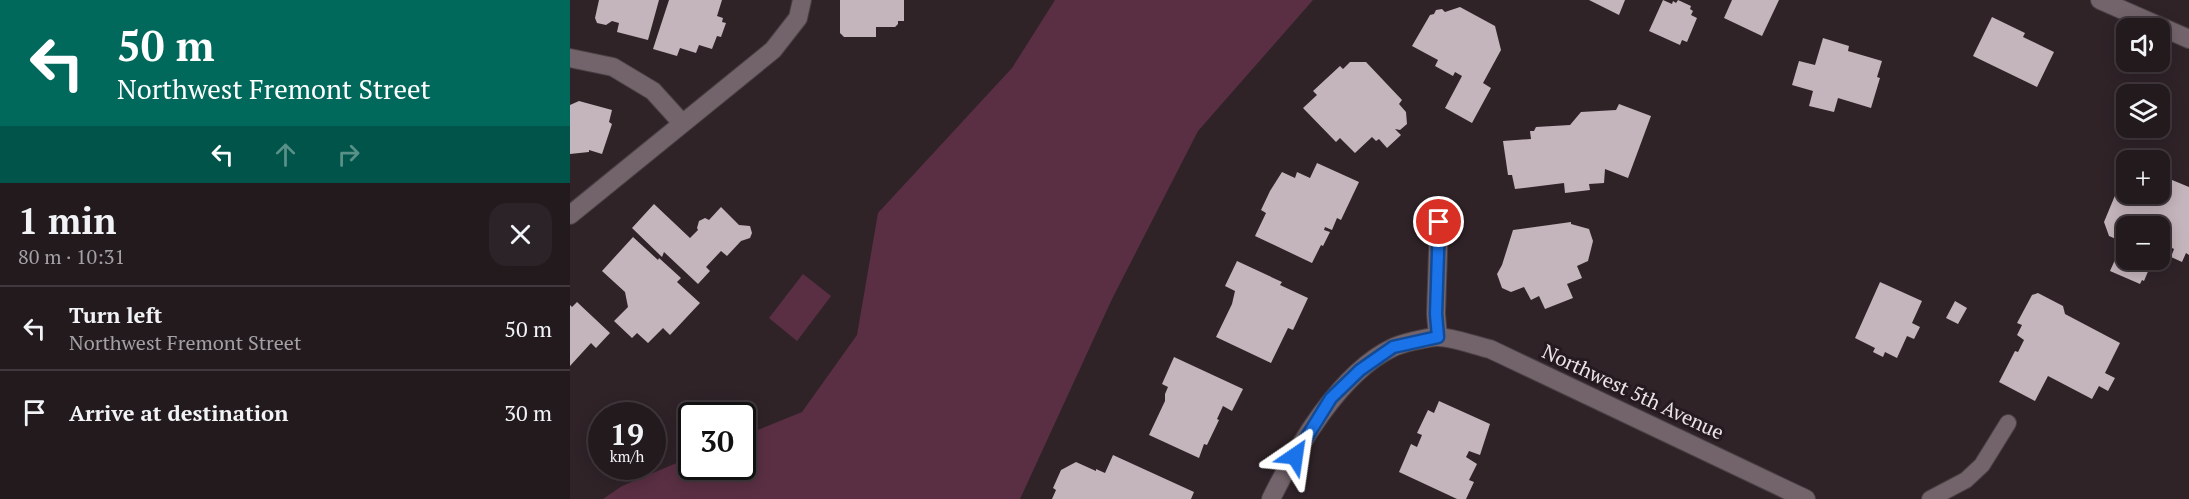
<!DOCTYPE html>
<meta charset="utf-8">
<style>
:root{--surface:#231a1e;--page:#2b2327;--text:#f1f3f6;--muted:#a3a1a4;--line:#40383c}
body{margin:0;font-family:"PT Serif",serif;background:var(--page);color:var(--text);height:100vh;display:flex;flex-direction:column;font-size:22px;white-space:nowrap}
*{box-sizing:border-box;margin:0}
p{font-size:20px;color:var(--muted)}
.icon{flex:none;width:33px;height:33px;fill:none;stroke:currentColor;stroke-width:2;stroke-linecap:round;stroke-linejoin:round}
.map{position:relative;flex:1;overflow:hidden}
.side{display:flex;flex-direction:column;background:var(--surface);width:570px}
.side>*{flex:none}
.hud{background:#00695c;color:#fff;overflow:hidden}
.controls{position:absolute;left:1546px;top:18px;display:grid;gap:12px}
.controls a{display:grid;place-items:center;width:54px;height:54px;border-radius:12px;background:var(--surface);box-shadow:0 3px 15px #0003,0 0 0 2px var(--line);font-size:30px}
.speed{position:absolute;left:18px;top:402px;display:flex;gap:12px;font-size:30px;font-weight:700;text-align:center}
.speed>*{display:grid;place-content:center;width:78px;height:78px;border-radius:50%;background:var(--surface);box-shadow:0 3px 15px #0003,0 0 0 2px var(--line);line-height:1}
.speed small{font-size:15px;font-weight:400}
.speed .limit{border:3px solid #111;border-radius:9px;background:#fff;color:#111}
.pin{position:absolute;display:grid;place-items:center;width:51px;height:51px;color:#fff;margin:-26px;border:3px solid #fff;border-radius:50%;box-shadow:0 2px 6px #0007}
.me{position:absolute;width:66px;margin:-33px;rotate:32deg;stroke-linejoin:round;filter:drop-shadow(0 0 4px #0008)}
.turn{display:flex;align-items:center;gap:21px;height:126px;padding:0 18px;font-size:27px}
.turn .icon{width:78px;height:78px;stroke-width:2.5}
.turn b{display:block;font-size:42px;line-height:51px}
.lanes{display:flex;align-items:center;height:57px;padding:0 18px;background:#0003;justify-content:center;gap:30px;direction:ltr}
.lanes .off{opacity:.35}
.round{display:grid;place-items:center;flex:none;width:63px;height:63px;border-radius:18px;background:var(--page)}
.head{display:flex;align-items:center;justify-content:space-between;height:102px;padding:0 18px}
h1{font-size:36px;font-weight:700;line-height:45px}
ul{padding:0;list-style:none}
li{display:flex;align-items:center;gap:18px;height:84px;padding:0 18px;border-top:2px solid var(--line)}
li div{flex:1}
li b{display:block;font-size:22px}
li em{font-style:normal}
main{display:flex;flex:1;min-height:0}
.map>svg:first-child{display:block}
.green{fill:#5a2f43}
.building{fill:#c4b4bb}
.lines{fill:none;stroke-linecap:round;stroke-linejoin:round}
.lane-casing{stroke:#4a4044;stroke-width:18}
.street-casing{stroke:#4a4044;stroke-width:20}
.lane{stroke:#72646a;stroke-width:16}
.street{stroke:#72646a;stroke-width:18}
.route-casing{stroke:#114b97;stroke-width:15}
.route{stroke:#1a73e8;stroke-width:10}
.labels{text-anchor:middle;stroke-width:6;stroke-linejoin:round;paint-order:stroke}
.street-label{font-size:20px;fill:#ebe3e6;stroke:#251a1f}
</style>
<main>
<section class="side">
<div class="hud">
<div class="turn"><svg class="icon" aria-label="left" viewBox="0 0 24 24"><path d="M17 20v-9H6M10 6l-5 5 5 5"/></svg><div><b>50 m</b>Northwest Fremont Street</div></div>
<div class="lanes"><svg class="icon" aria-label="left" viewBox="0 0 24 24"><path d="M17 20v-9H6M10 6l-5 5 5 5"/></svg><svg class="icon off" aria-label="ahead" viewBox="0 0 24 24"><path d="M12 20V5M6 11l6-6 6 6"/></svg><svg class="icon off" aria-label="right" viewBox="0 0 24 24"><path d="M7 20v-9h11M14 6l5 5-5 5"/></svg></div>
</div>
<div class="head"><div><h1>1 min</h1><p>80 m · 10:31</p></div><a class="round"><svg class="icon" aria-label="close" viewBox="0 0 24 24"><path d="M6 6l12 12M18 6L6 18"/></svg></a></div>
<ul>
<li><svg class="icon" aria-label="left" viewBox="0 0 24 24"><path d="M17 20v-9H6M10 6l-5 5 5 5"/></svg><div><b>Turn left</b><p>Northwest Fremont Street</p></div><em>50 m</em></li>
<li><svg class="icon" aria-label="arrive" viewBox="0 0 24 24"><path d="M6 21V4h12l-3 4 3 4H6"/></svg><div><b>Arrive at destination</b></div><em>30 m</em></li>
</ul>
</section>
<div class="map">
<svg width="1619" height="499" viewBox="0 0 1619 499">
<rect width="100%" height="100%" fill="#2f2328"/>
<g class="green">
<path d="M485 0H743L628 131 542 299 450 499H33L52 486 121 457 122 466H172L173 436 232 412 287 335 308 213 442 68Z"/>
<path d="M233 274 261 296 227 341 199 318Z"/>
</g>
<g class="building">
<path d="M29 0H89L78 40 47 32 49 23 42 21 36 25 27 23 25 18Z"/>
<path d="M99 0H152L147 16 153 18 152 22 156 23 151 37 147 36 142 49 129 45 126 53 110 48 107 56 83 49Z"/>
<path d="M270 0H334V21H328V24L325 27H306V37H274L270 33Z"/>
<path d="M1019 0H1055L1049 15Z"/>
<path d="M1093 0 1102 4 1103 1 1106 3 1108 0 1121 6 1120 9 1123 11 1121 15 1127 18 1117 42 1112 40 1110 45 1079 31Z"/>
<path d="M1162 0H1209L1192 36 1154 18Z"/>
<path d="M890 7 925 26 931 50 913 83 921 88 902 123 875 108 892 76 885 72 883 76 865 66 868 60 842 46 860 15 864 14 866 10 872 9 875 12Z"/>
<path d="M1422 17 1455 33 1453 37 1484 52 1467 87 1403 56Z"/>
<path d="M1253 38 1279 46 1278 51 1312 61 1307 77 1310 78 1301 108 1268 98 1264 112 1239 106 1243 91 1222 85 1229 61 1245 65Z"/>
<path d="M780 62H796L832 100 829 104 836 112 837 124 830 130 825 129 831 135 817 148 809 139 806 141 802 137 785 153 770 138 766 142 733 108 747 95 743 91 770 66 773 69Z"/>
<path d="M9 101 42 110 39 122 42 124 32 154 19 150V152L0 154V105Z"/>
<path d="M1049 104 1081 116 1058 178 1035 169 1034 183 1019 184 1020 190 995 193 994 183 945 189 942 175H938L933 141 961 139 960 131H964L966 127 1000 125 1011 112 1046 110Z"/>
<path d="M747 163 789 182 771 220 767 218 762 230 755 227 754 230 760 232 753 246 751 245 742 263 685 236 696 213 691 210 700 191 712 172 725 178 727 172 740 178Z"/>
<path d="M1590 175 1619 187V255L1616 253 1612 262 1601 257 1604 249 1592 243 1590 249V226H1557V260H1581L1582 262 1574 281 1572 280 1570 284 1540 271 1553 242 1539 236 1534 222 1546 193 1557 190V194H1590Z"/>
<path d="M84 204 120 238 128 230 127 228 129 221 135 218 139 220 151 207 169 225 180 226 182 233 180 238 171 241 157 256 151 251 136 267 140 271 128 284 94 252 92 257 62 228Z"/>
<path d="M1001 222V224L1019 229 1023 241 1018 261 1007 266 1012 278 997 284 1003 298 975 309 969 296 961 300 954 287 941 292 932 288 927 274 932 265 943 230Z"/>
<path d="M63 237 88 260 89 258 111 278 107 282 130 303 100 335 93 328 78 343 67 333 62 338 44 321 58 307 55 292 32 271Z"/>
<path d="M667 261 712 282 710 285 738 298 723 330 718 328 701 363 646 337 662 304 665 291 655 286Z"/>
<path d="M1310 282 1352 301 1342 323 1350 327 1344 339 1337 336 1327 358 1315 352 1313 357 1303 352 1305 348 1285 338Z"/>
<path d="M1468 293 1493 306 1495 314 1550 343 1535 373 1545 378 1538 391 1529 386 1522 399 1478 376 1465 401 1429 382 1445 351 1448 352 1454 340 1447 335 1452 325 1447 323 1462 295Z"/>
<path d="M1385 301 1397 308 1388 324 1376 318Z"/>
<path d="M7 302 40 333 26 348 21 343 0 366V305L2 307Z"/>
<path d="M604 357 673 389 662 411 653 406 647 419 649 420 637 445 634 444 629 458 579 435 595 401V394L598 387 592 384Z"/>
<path d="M869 401 920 424 910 455 899 451 896 457 907 464 899 480 904 482 896 499H887L829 472 841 444 847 447 852 435 847 433 858 410 864 413Z"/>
<path d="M543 455 624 492 621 499H482L486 490 483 488 491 470 506 462 526 471V469L535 473Z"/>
</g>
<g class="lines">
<defs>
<path id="lane" d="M1360 499 1396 480 1412 465 1438 423"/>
<g id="street">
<path d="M1530 0 1619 39"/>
<path d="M0 58 43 67 83 91 112 123"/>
<path d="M0 215 203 50 228 18 232 0"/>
<path d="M868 337 866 314 869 222"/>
<path d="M701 499C726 448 770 373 822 348 831 343 856 338 866 337 880 336 906 346 920 349L1236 499"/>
</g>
</defs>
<use href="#lane" class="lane-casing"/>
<use href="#street" class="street-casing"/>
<use href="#lane" class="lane"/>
<use href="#street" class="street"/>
</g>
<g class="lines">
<defs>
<path id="route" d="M725 456 761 398 790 370 823 347 868 337 866 314 869 222"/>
</defs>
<use href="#route" class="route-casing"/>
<use href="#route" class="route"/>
</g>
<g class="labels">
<g class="street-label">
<text transform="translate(1063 392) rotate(25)" y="7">Northwest 5th Avenue</text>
</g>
</g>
</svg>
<div class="controls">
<a><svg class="icon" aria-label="sound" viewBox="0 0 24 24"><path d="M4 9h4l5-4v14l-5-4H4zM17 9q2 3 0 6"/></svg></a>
<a><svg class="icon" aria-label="layers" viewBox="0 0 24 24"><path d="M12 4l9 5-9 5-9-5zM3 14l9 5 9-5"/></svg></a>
<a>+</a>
<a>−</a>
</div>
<div class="speed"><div>19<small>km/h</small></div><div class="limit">30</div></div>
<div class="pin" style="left:869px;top:222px;background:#d93025"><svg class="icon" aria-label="arrive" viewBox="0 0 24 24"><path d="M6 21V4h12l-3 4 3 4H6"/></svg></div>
<svg class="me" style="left:725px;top:456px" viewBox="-20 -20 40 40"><path d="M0-17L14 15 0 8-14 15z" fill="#1a73e8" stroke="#fff" stroke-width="4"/></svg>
</div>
</main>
